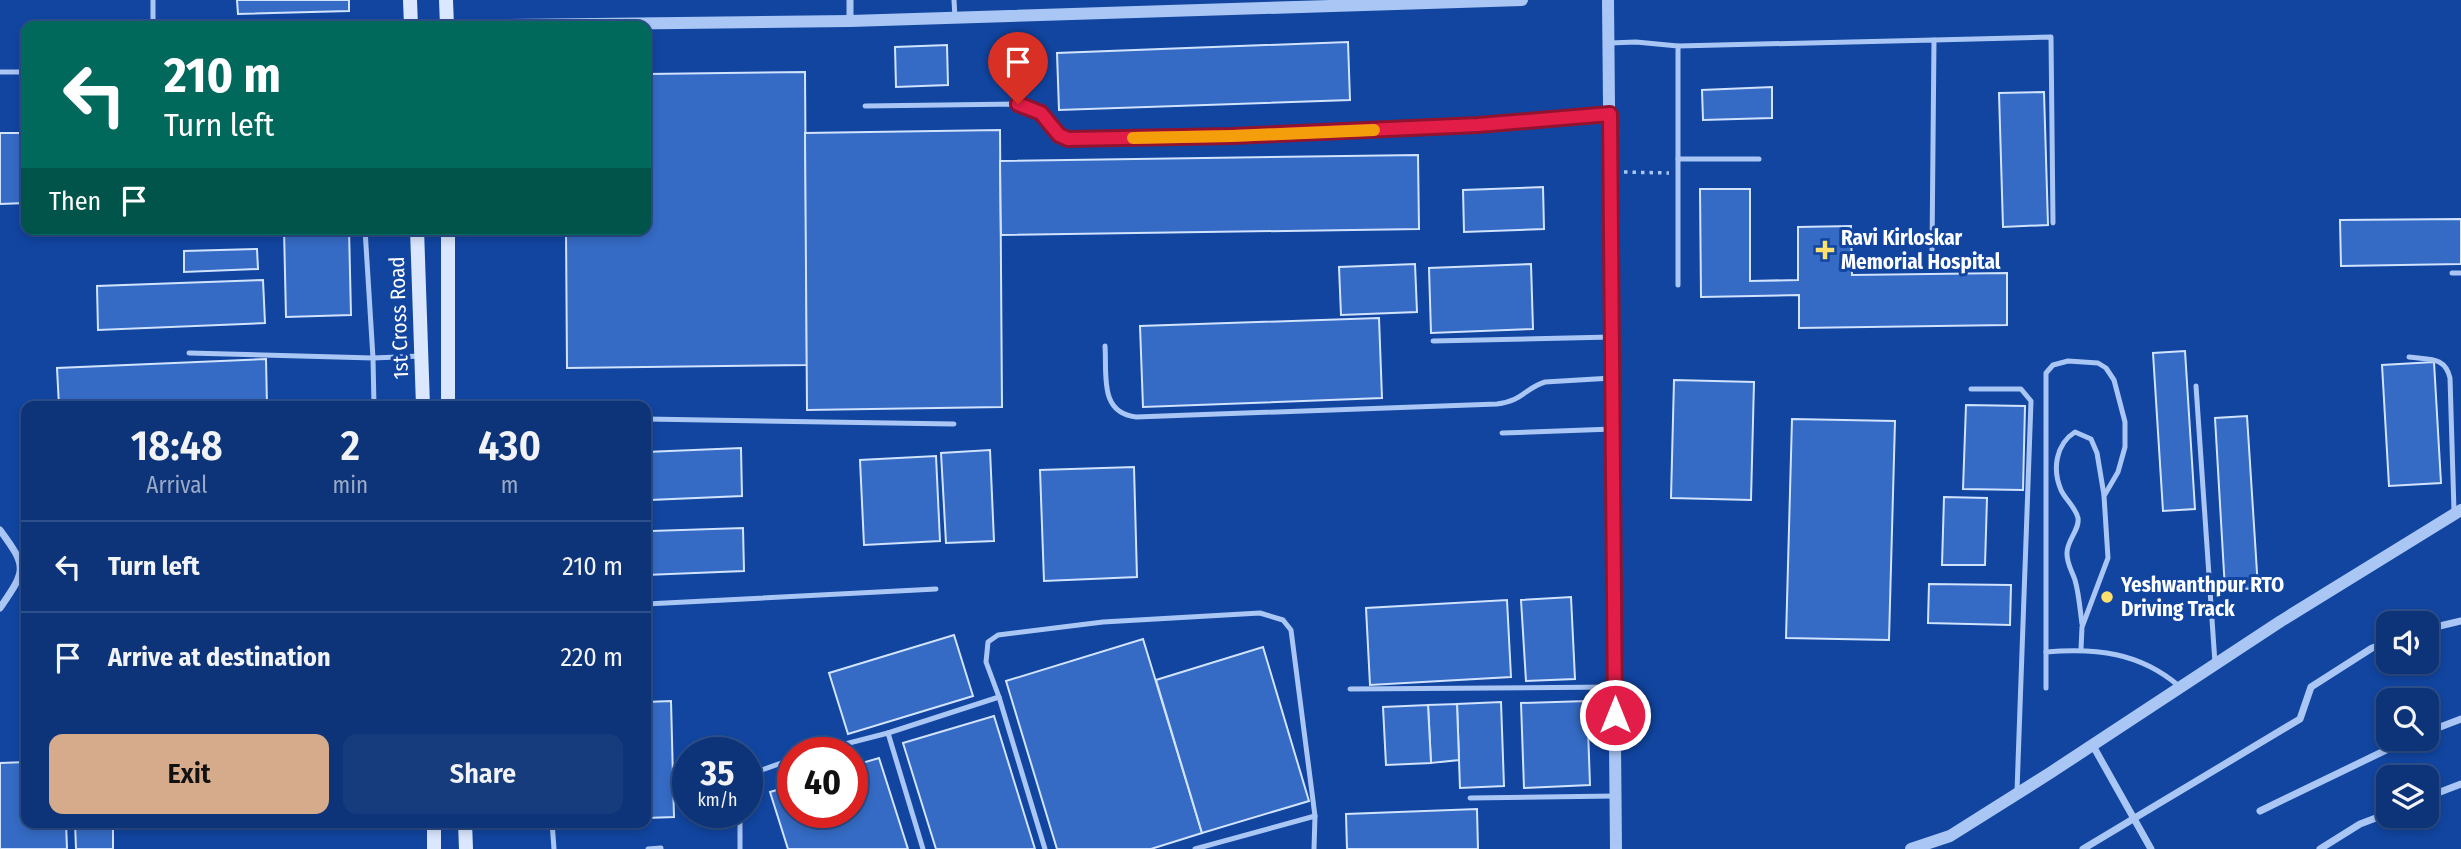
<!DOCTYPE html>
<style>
:root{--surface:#0d3478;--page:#163c7d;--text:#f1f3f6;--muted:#9aaac6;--line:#2d4f8a;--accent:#d6ab8b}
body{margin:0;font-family:"Fira Sans Condensed",sans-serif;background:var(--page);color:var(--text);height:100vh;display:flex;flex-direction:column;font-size:26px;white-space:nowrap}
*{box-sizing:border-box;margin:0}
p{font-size:23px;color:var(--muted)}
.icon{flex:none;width:38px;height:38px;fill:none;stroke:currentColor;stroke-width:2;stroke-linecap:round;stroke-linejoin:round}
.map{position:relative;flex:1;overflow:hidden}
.panel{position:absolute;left:21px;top:401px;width:630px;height:427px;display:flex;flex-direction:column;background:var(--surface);border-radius:14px;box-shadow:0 4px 10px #0003,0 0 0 2px var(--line)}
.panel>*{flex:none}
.banner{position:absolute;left:21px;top:21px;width:630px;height:214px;border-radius:14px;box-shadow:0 4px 10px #0003,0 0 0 2px var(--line);background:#00695c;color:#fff;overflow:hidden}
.tools{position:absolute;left:2376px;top:611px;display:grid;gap:14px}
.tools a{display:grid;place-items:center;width:63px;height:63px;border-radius:14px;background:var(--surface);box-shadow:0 4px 10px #0003,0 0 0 2px var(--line);font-size:35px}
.speed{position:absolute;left:672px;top:737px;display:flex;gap:14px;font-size:35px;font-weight:700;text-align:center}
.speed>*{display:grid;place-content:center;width:91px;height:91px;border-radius:50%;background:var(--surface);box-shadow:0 4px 10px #0003,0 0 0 2px var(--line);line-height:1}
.speed small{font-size:18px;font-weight:400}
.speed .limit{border:10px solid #d22;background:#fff;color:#111}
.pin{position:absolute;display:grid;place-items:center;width:60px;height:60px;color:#fff;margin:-72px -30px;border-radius:50% 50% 50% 0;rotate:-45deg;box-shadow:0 0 7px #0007}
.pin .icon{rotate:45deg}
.me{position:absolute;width:77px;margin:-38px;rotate:0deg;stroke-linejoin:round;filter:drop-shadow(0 0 5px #0008)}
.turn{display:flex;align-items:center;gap:24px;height:147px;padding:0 28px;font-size:32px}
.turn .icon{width:91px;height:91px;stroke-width:2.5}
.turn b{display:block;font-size:49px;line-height:60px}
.then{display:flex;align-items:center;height:66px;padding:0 28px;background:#0003;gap:14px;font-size:26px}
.eta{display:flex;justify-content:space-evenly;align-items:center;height:119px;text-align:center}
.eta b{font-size:42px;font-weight:600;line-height:49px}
.button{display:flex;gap:14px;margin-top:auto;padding:14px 28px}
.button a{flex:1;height:80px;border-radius:14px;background:var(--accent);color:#111;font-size:28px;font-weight:600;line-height:80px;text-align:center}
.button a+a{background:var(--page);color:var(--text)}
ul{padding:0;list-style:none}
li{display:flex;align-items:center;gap:21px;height:91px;padding:0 28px;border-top:2px solid var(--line)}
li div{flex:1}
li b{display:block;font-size:26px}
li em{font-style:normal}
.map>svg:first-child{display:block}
.building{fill:#356bc5;stroke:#d2e3fe;stroke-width:2}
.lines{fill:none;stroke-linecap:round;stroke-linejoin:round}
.path{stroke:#a9c6f5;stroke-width:3.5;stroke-dasharray:3.5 5;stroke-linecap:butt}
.service{stroke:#a9c6f5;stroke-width:5}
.minor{stroke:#a9c6f5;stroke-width:7}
.tertiary{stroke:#a9c6f5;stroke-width:12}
.secondary{stroke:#dae7fe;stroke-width:14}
.route-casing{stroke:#92132f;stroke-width:18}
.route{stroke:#e11d48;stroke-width:12}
.slow{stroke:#f59e0b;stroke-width:12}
.poi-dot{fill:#ffe06d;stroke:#1145a0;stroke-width:2.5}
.labels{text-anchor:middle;stroke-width:6;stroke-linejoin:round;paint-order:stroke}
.poi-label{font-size:21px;font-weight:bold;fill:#fff;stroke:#1145a0;text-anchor:start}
.street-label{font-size:21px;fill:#fff;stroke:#1145a0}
</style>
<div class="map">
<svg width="2461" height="849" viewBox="0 0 2461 849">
<rect width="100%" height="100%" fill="#1145a0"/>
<g class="building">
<path d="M237 0H349V11L238 14Z"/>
<path d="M1348 42 1350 100 1059 110 1057 53Z"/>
<path d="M947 45 948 85 896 87 895 47Z"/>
<path d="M805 72 807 365 567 368 566 229H646V74Z"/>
<path d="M1772 87V118L1703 120 1702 90Z"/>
<path d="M2044 92 2048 225 2003 227 1999 93Z"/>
<path d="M1000 130 1002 407 807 410 805 133Z"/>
<path d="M0 133H26V203L0 204Z"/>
<path d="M1418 155 1419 229 1001 235 1000 161Z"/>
<path d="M1543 187 1544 229 1464 232 1463 190Z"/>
<path d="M1700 189H1750V281L1798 280V227L1851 226 1852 275 2007 273V325L1799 328V295L1701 297Z"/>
<path d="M2461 219V264L2341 266 2340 220Z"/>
<path d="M284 229H349L351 315 286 317Z"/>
<path d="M257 249 258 269 184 272V251Z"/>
<path d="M1415 264 1417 312 1341 315 1339 267Z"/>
<path d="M1531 264 1533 329 1431 333 1429 268Z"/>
<path d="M263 280 265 323 98 330 97 286Z"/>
<path d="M1379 318 1382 398 1143 407 1140 326Z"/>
<path d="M2185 351 2195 509 2163 511 2153 353Z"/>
<path d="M266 359 267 406H59L57 368Z"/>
<path d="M2434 362 2441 483 2389 486 2382 365Z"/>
<path d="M1674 380 1754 382 1751 500 1671 498Z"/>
<path d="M1966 405 2025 406 2023 490 1963 489Z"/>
<path d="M2247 416 2258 588 2225 590 2215 418Z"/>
<path d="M1792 419 1895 421 1889 640 1786 638Z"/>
<path d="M741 448 742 496 650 500 651 531 743 528 744 571 646 575V452Z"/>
<path d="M990 450 994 541 946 543 941 453Z"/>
<path d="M936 456 940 541 864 545 860 460Z"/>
<path d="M1134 467 1137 577 1044 581 1040 470Z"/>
<path d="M1944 497 1987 498 1985 565H1942Z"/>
<path d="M1929 584 2011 585 2010 625 1928 623Z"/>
<path d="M1571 597 1575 679 1526 681 1521 600Z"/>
<path d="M1507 600 1511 677 1370 685 1366 608Z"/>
<path d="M954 635 973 696 848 734 829 673Z"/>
<path d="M1143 639 1202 833 1151 849H1057L1006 681Z"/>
<path d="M1263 647 1309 801 1202 833 1156 680Z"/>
<path d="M671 701 674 817 646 818V702Z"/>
<path d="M1587 701 1590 785 1524 788 1521 703Z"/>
<path d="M1501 702 1504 786 1460 788 1457 704Z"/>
<path d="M1457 704 1459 760 1431 763 1428 705Z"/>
<path d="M1428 705 1431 763 1386 765 1383 707Z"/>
<path d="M994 716 1035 849H936L903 743Z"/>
<path d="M879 758 908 849H788L770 792 793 785V812H852V766Z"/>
<path d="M26 762V822H66L67 849H0V763Z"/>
<path d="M1477 809 1478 849H1347L1346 814Z"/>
<path d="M75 822H113V849H76Z"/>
</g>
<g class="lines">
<path class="path" d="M1624 172 1669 173"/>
<g class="service">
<path d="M954 0 955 18"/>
<path d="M153 26V0"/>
<path d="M1934 40 2051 37 2053 223"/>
<path d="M1610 43 1636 42 1678 46V285"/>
<path d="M1678 46 1934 40 1932 250"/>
<path d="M0 72H26"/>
<path d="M865 106 1018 104 1041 113 1059 135 1068 139 1232 136 1477 126 1607 114"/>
<path d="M1678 159H1759"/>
<path d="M365 229 373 358 421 356"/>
<path d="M2452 273H2461"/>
<path d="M1433 341 1612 337"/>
<path d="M1105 346C1107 375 1099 413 1136 417L1497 404C1523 401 1525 388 1545 382L1612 378"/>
<path d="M189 353 373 358 374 406"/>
<path d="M2409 357C2429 360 2445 356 2450 378L2454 511"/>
<path d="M2196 386 2215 663"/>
<path d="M1971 389H2021L2031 401 2017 791"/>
<path d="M646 419 954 424"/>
<path d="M1502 433 1613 429"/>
<path d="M646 604 936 589"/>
<path d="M2082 624C2080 609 2079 594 2075 580 2072 571 2067 564 2067 554 2066 541 2080 530 2078 518 2076 508 2065 499 2061 490 2052 469 2056 444 2075 432L2091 439 2097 453 2104 495"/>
<path d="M2046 652C2096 648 2139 652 2179 686"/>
<path d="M2046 688V373L2053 365 2068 361 2098 363 2106 368 2114 380 2125 422V447L2118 472 2104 496 2108 558 2082 627 2081 649"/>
<path d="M1350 689 1615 687"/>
<path d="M999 697 1045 849"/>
<path d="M888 733 999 697 986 662 988 642 998 635 1103 622 1260 613 1283 620 1291 630 1315 816"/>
<path d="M814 752 888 733 923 849"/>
<path d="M747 775 793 759"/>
<path d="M1470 798 1615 796"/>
<path d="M740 812V849"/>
<path d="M552 822 554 849"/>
<path d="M648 849 661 848"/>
<path d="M1195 849 1315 816 1314 849"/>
</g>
<g class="minor">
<path d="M850 0V21"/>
<path d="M0 530C28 568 26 570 0 608"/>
<path d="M2427 629 2461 621"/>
<path d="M2427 732 2461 719"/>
<path d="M2092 744 2151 849"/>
<path d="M2427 797 2461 784"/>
<path d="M2260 811 2411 738"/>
<path d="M2083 849 2300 719 2311 687 2372 648 2389 642"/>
<path d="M2320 849 2360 824 2389 813"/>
</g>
<g class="tertiary">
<path d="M1608 0 1616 849"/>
<path d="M421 26 850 21 1522 0"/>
<path d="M1911 849 1950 836 2050 773 2281 621 2461 510"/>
</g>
<g class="secondary">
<path d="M410 0 411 26"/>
<path d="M446 0 447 26"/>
<path d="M417 229 423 406"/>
<path d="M448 229V406"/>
<path d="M434 822V849"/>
<path d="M465 822 466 849"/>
</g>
</g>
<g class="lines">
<defs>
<path id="route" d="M1018 104 1041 113 1059 135 1068 139 1232 136 1478 125 1610 114 1615 715"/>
</defs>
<use href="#route" class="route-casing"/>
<use href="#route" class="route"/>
<path class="slow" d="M1133 138 1232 136 1374 130"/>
</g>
<g class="poi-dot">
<path d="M1821.5 239.5h7v7h7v7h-7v7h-7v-7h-7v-7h7z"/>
<circle cx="2107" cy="597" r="7"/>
</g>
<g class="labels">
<g class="poi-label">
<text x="1841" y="245">Ravi Kirloskar<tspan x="1841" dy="24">Memorial Hospital</tspan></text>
<text x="2121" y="592">Yeshwanthpur RTO<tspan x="2121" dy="24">Driving Track</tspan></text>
</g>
<g class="street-label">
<text transform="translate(399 318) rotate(-92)" y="7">1st Cross Road</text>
</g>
</g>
</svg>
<div class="tools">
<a><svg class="icon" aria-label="sound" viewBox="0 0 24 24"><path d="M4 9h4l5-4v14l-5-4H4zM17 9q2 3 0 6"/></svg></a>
<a><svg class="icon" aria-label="search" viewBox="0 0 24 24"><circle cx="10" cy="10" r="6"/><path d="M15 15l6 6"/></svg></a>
<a><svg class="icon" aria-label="layers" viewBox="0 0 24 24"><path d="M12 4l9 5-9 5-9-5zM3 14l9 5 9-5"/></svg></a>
</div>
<div class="speed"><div>35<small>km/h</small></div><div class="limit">40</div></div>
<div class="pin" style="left:1018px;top:104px;background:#d93025"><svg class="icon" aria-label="arrive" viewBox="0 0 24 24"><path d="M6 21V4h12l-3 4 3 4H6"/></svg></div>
<svg class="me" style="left:1615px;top:715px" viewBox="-20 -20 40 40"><circle r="17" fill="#e11d48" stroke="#fff" stroke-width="3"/><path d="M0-11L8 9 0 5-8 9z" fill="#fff"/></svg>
<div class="banner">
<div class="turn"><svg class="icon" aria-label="left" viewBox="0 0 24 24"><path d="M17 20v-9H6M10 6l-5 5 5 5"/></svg><div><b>210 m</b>Turn left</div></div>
<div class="then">Then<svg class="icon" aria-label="arrive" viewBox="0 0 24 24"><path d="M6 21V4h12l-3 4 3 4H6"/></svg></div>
</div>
<section class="panel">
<div class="eta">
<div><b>18:48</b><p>Arrival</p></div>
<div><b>2</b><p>min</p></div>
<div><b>430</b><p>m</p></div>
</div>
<ul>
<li><svg class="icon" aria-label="left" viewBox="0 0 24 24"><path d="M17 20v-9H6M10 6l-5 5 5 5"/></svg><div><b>Turn left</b></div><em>210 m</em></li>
<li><svg class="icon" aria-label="arrive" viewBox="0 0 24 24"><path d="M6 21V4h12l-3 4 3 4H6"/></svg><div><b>Arrive at destination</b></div><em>220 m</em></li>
</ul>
<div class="button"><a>Exit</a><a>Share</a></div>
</section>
</div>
